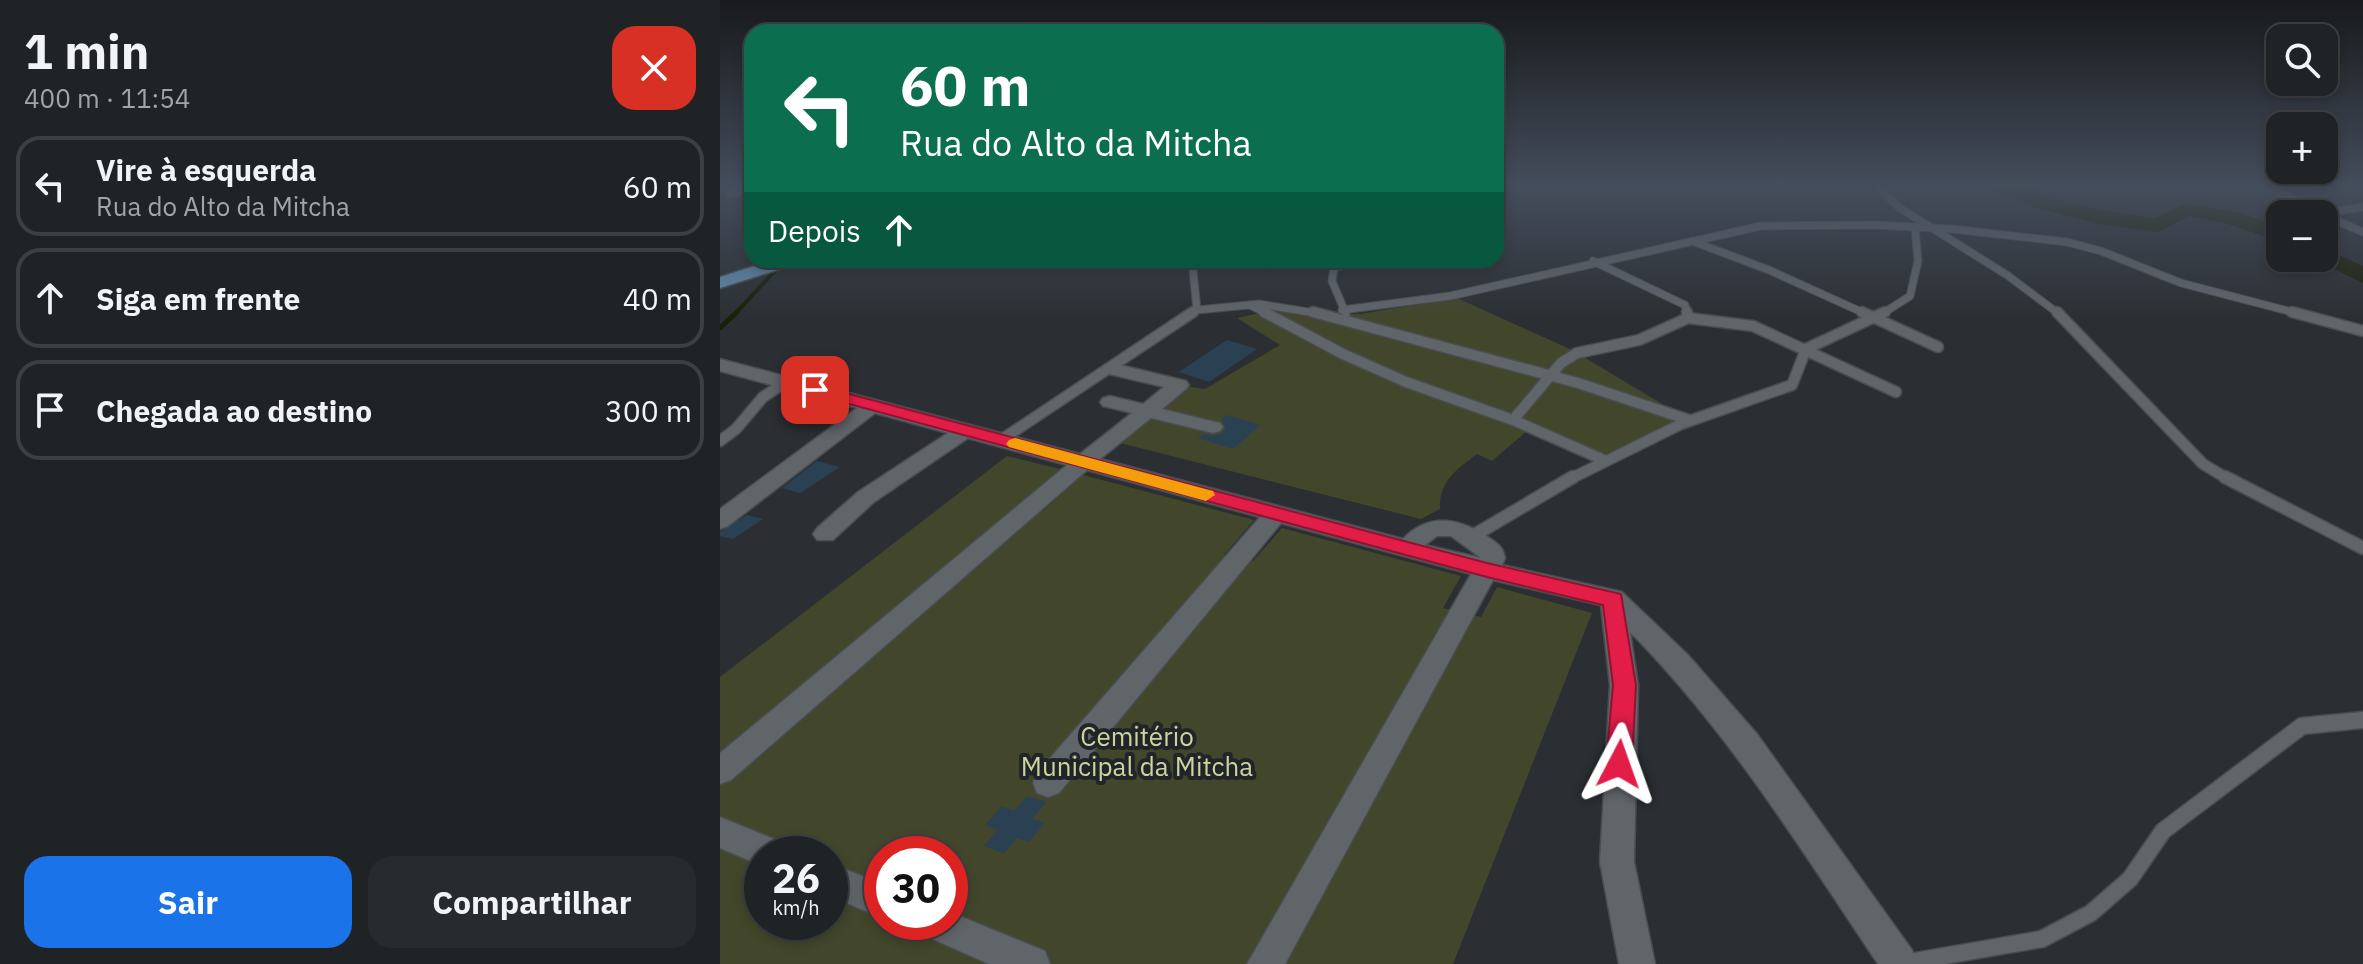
<!DOCTYPE html>
<html lang="pt">
<meta charset="utf-8">
<style>
:root{--surface:#202326;--page:#282b2e;--text:#f1f3f6;--muted:#a2a4a7;--line:#3d4043;--accent:#1a73e8}
body{margin:0;font-family:"IBM Plex Sans",sans-serif;background:var(--page);color:var(--text);height:100vh;display:flex;flex-direction:column;font-size:30px;white-space:nowrap}
*{box-sizing:border-box;margin:0}
p{font-size:26px;color:var(--muted)}
.icon{flex:none;width:44px;height:44px;fill:none;stroke:currentColor;stroke-width:2;stroke-linecap:round;stroke-linejoin:round}
.map{position:relative;flex:1;overflow:hidden}
.side{display:flex;flex-direction:column;background:var(--surface);width:720px}
.side>*{flex:none}
.top-card{position:absolute;left:24px;top:24px;width:760px;height:244px;border-radius:24px;box-shadow:0 4px 12px #0003,0 0 0 2px var(--line);background:#0b6e4f;color:#fff;overflow:hidden}
.tools{position:absolute;left:1546px;top:24px;display:grid;gap:16px}
.tools a{display:grid;place-items:center;width:72px;height:72px;border-radius:16px;background:var(--surface);box-shadow:0 4px 12px #0003,0 0 0 2px var(--line);font-size:40px}
.speed{position:absolute;left:24px;top:836px;display:flex;gap:16px;font-size:40px;font-weight:700;text-align:center}
.speed>*{display:grid;place-content:center;width:104px;height:104px;border-radius:50%;background:var(--surface);box-shadow:0 4px 12px #0003,0 0 0 2px var(--line);line-height:1}
.speed small{font-size:20px;font-weight:400}
.speed .limit{border:12px solid #d22;background:#fff;color:#111}
.pin{position:absolute;display:grid;place-items:center;width:68px;height:68px;color:#fff;margin:-34px;border-radius:16px;box-shadow:0 4px 12px #0006}
.me{position:absolute;width:88px;margin:-44px;rotate:4deg;stroke-linejoin:round;filter:drop-shadow(0 0 6px #0008)}
.turn{display:flex;align-items:center;gap:28px;height:168px;padding:0 24px;font-size:36px}
.turn .icon{width:104px;height:104px;stroke-width:2.5}
.turn b{display:block;font-size:56px;line-height:68px}
.then{display:flex;align-items:center;height:76px;padding:0 24px;background:#0003;gap:16px;font-size:30px}
.round{display:grid;place-items:center;flex:none;width:84px;height:84px;border-radius:24px;background:var(--page)}
.summary{display:flex;align-items:center;justify-content:space-between;height:136px;padding:0 24px}
h1{font-size:48px;font-weight:800;line-height:60px}
.button{display:flex;gap:16px;margin-top:auto;padding:16px 24px}
.button a{flex:1;height:92px;border-radius:24px;background:var(--accent);color:#fff;font-size:32px;font-weight:800;line-height:92px;text-align:center}
.button a+a{background:var(--page);color:var(--text)}
ul{padding:0;list-style:none}
li{display:flex;align-items:center;gap:24px;height:100px;margin:0 16px 12px;padding:0 8px;border:4px solid var(--line);border-radius:24px}
li div{flex:1}
li b{display:block;font-size:30px}
li em{font-style:normal}
main{display:flex;flex:1;min-height:0}
.map>svg:first-child{display:block}
.green{fill:#42462b;fill-rule:evenodd}
.lines{fill:none;stroke-linecap:round;stroke-linejoin:round}
.stream-far1{stroke:#1b1f05;stroke-width:4}
.stream{stroke:#1b1f05;stroke-width:5}
.river{fill:#1b1f05;fill-rule:evenodd}
.building{fill:#2a4154}
.lane-far3-casing{stroke:#494d50;stroke-width:9}
.lane-far2-casing{stroke:#494d50;stroke-width:13}
.lane-far1-casing{stroke:#494d50;stroke-width:15}
.lane-casing{stroke:#494d50;stroke-width:19}
.street-casing{stroke:#494d50;stroke-width:3}
.primary-casing{stroke:#494d50;stroke-width:3}
.lane-far3{stroke:#60656a;stroke-width:7}
.lane-far2{stroke:#60656a;stroke-width:10}
.lane-far1{stroke:#60656a;stroke-width:12}
.lane{stroke:#60656a;stroke-width:16}
.street{fill:#60656a;fill-rule:evenodd}
.primary{fill:#618caf;fill-rule:evenodd}
.route{fill:#e11d48;stroke:#92132f;stroke-width:2}
.slow{fill:#f59e0b}
.labels{text-anchor:middle;stroke-width:8;stroke-linejoin:round;paint-order:stroke}
.near-park-label{font-size:26px;fill:#cbd59d;stroke:#212529}
</style>
<main>
<section class="side">
<div class="summary"><div><h1>1 min</h1><p>400 m · 11:54</p></div><a class="round" style="background:#d93025;color:#fff"><svg class="icon" aria-label="close" viewBox="0 0 24 24"><path d="M6 6l12 12M18 6L6 18"/></svg></a></div>
<ul>
<li><svg class="icon" aria-label="left" viewBox="0 0 24 24"><path d="M17 20v-9H6M10 6l-5 5 5 5"/></svg><div><b>Vire à esquerda</b><p>Rua do Alto da Mitcha</p></div><em>60 m</em></li>
<li><svg class="icon" aria-label="ahead" viewBox="0 0 24 24"><path d="M12 20V5M6 11l6-6 6 6"/></svg><div><b>Siga em frente</b></div><em>40 m</em></li>
<li><svg class="icon" aria-label="arrive" viewBox="0 0 24 24"><path d="M6 21V4h12l-3 4 3 4H6"/></svg><div><b>Chegada ao destino</b></div><em>300 m</em></li>
</ul>
<div class="button"><a>Sair</a><a>Compartilhar</a></div>
</section>
<div class="map">
<svg width="1643" height="964" viewBox="0 0 1643 964">
<rect width="100%" height="100%" fill="#2b2f33"/>
<g class="green">
<path d="M737 298 852 350 969 420 884 460 873 455 869 459 807 431 772 461 757 454C736 470 719 481 720 509L701 519 396 442 464 386 485 389 560 345 517 318 549 311 640 314Z"/>
<path d="M287 456 340 469 299 505 323 511 363 475 534 520 504 555 533 561 562 528 741 576 723 608 761 617 777 587 872 613 733 964H0V677ZM42 854H110V922H42ZM162 854H230V922H162Z"/>
</g>
<g class="lines">
<path class="stream-far1" d="M15 314 65 260"/>
<path class="stream" d="M0 328 17 312"/>
<g class="river">
<path d="M1270 185H1298L1332 198 1379 210 1435 218 1466 203 1521 213 1560 227V242L1508 224 1469 216 1439 232 1379 224 1316 208 1273 189Z"/>
<path d="M1604 248 1643 266V283L1596 260 1594 258H1604Z"/>
</g>
</g>
<g class="building">
<path d="M507 340 537 349 489 382 459 372Z"/>
<path d="M507 415 541 425 513 449 478 438 484 434 494 436 502 433 506 427 501 420Z"/>
<path d="M97 461 120 467 80 493 62 488Z"/>
<path d="M27 515 43 519 13 539 0 536V532Z"/>
<path d="M307 796 326 802 312 819 325 823 309 842 297 838 284 853 264 846 278 830 265 825 282 806 294 811Z"/>
</g>
<g class="lines">
<defs>
<g id="lane-far3">
<path d="M1156 185 1180 208 1287 275 1339 314"/>
<path d="M1544 185 1602 214"/>
<path d="M1604 213 1643 207"/>
<path d="M1604 215 1643 232"/>
<path d="M972 241 1049 270 1146 314"/>
<path d="M873 261 965 305 967 314"/>
<path d="M530 305 548 314"/>
<path d="M477 310 539 304 601 314"/>
<path d="M622 310 730 296 1041 226 1157 225 1232 229 1347 242 1381 251 1461 283 1580 314"/>
<path d="M470 314 477 310 472 260"/>
<path d="M626 314 612 281 614 268 638 260"/>
<path d="M1162 314 1190 296 1198 261 1195 227"/>
</g>
<g id="lane-far2">
<path d="M544 312 623 354 686 382 793 420 884 460"/>
<path d="M593 312 858 383 969 420"/>
<path d="M967 312 968 318"/>
<path d="M1142 312 1218 347"/>
<path d="M1337 312 1483 464 1508 479"/>
<path d="M1572 312 1643 331"/>
<path d="M793 420 841 363 857 353 919 340 968 318 1033 326 1176 392"/>
<path d="M281 440 473 312"/>
<path d="M0 441 16 429 43 397 66 382"/>
<path d="M850 479 961 424 1072 385 1086 349 1165 312"/>
</g>
<g id="lane-far1">
<path d="M1505 477 1643 548"/>
<path d="M751 537 853 477"/>
</g>
<path id="lane" d="M1178 964 1322 939 1371 913 1410 879 1443 831 1582 726 1643 720"/>
<g id="street">
<path d="M18 185H32V188L17 197H7V191Z"/>
<path d="M0 359 360 454 412 413 383 406 380 402 383 398 390 396 423 404 444 387 385 373 383 369 385 365 392 363 466 381 469 385 466 389 442 409 500 423 503 427 500 431 493 433 431 418 380 459 683 539C708 513 736 517 765 535 775 542 783 545 785 558L782 565 902 592 968 655 1037 734 1192 950 1197 964H1158C1081 849 1008 731 910 632L918 685 914 862 935 964H899L880 862 890 685 881 605 773 580 565 964H527L751 574 561 523 339 793 328 797 317 793 313 783 317 773 540 517 367 470 11 780 0 784V753L347 465 248 438 154 502 113 540H97L93 534 97 528 138 492 228 433 155 413 8 526 0 529V509L137 408 0 371ZM717 536H731L761 558 705 545Z"/>
<path d="M0 817 64 843 68 854H42V866L0 848Z"/>
<path d="M110 863 162 884V918L110 896Z"/>
<path d="M230 912 325 951 330 964H269L201 934 195 922H230Z"/>
</g>
<path id="primary" d="M53 260H78L76 264 0 288V277Z"/>
</defs>
<use href="#lane-far3" class="lane-far3-casing"/>
<use href="#lane-far2" class="lane-far2-casing"/>
<use href="#lane-far1" class="lane-far1-casing"/>
<use href="#lane" class="lane-casing"/>
<use href="#street" class="street-casing"/>
<use href="#primary" class="primary-casing"/>
<use href="#lane-far3" class="lane-far3"/>
<use href="#lane-far2" class="lane-far2"/>
<use href="#lane-far1" class="lane-far1"/>
<use href="#lane" class="lane"/>
<use href="#street" class="street"/>
<use href="#primary" class="primary"/>
</g>
<linearGradient id="sky" x2="0" y2="1"><stop stop-color="#181a1c"/><stop offset="0.58" stop-color="#444d5b"/><stop offset="1" stop-color="#444d5b" stop-opacity="0"/></linearGradient>
<rect width="1643" height="320" fill="url(#sky)"/>
<path class="route" d="M95 385 767 563 901 594 916 685 912 764 908 771 899 775 890 771 886 764 893 685 883 605 767 577 89 393V387Z"/>
<path class="slow" d="M295 438 493 491 495 495 486 501 289 447 286 444 289 440Z"/>
<g class="labels">
<g class="near-park-label">
<text x="417" y="746">Cemitério<tspan x="417" dy="30">Municipal da Mitcha</tspan></text>
</g>
</g>
</svg>
<div class="tools">
<a><svg class="icon" aria-label="search" viewBox="0 0 24 24"><circle cx="10" cy="10" r="6"/><path d="M15 15l6 6"/></svg></a>
<a>+</a>
<a>−</a>
</div>
<div class="speed"><div>26<small>km/h</small></div><div class="limit">30</div></div>
<div class="pin" style="left:95px;top:390px;background:#d93025"><svg class="icon" aria-label="arrive" viewBox="0 0 24 24"><path d="M6 21V4h12l-3 4 3 4H6"/></svg></div>
<svg class="me" style="left:899px;top:764px" viewBox="-20 -20 40 40"><path d="M0-17L14 15 0 8-14 15z" fill="#e11d48" stroke="#fff" stroke-width="4"/></svg>
<div class="top-card">
<div class="turn"><svg class="icon" aria-label="left" viewBox="0 0 24 24"><path d="M17 20v-9H6M10 6l-5 5 5 5"/></svg><div><b>60 m</b>Rua do Alto da Mitcha</div></div>
<div class="then">Depois<svg class="icon" aria-label="ahead" viewBox="0 0 24 24"><path d="M12 20V5M6 11l6-6 6 6"/></svg></div>
</div>
</div>
</main>
